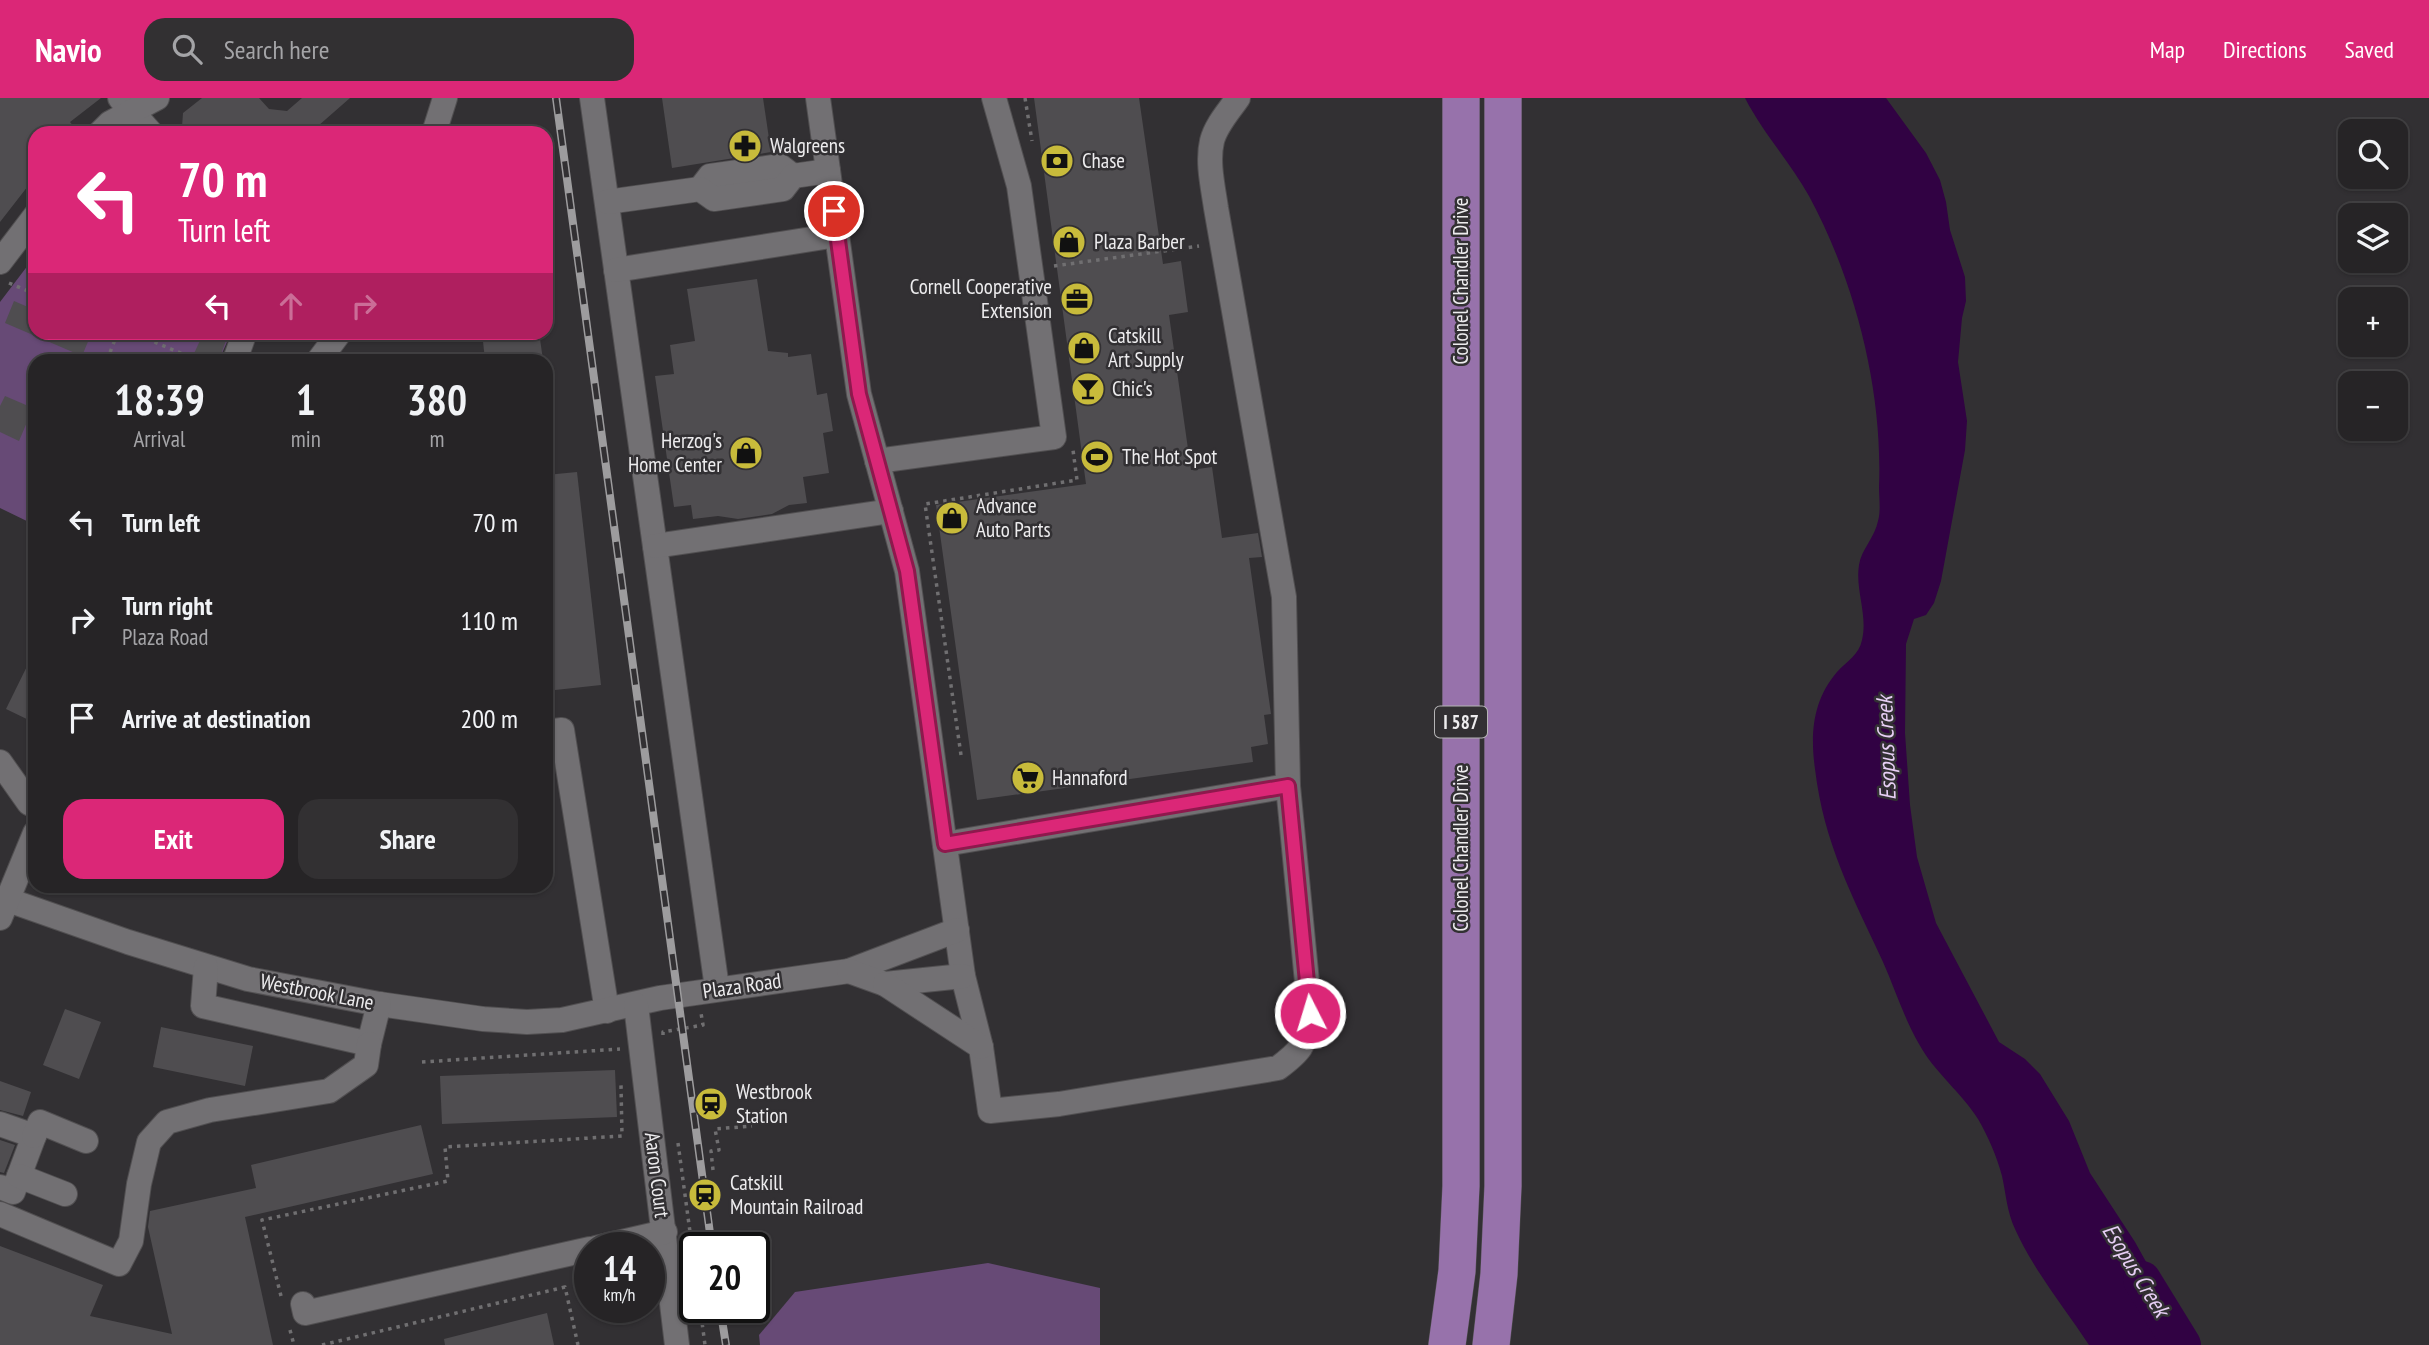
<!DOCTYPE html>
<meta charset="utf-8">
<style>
:root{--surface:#262426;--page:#323032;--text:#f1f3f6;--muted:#a4a4a7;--line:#424143;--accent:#db2777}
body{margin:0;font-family:"PT Sans Narrow",sans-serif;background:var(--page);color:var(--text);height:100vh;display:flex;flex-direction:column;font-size:26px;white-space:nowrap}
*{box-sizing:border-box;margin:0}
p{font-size:23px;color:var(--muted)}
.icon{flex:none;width:38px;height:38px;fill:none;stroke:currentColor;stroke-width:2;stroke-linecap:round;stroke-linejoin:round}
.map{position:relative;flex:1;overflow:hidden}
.side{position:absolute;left:28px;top:256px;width:525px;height:539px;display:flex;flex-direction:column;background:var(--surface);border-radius:21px;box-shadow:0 2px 5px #0004,0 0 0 2px var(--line)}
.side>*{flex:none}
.hud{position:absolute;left:28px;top:28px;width:525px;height:214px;border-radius:21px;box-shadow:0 2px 5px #0004,0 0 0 2px var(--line);background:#db2777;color:#fff;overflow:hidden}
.tools{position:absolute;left:2338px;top:21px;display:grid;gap:14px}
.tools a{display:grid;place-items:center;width:70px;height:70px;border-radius:14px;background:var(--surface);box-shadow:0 2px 5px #0004,0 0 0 2px var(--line);font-size:35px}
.speed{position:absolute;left:574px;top:1134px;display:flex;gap:14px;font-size:35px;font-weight:700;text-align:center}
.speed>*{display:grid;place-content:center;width:91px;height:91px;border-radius:50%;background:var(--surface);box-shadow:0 2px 5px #0004,0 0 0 2px var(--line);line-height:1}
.speed small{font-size:18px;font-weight:400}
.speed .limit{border:4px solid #111;border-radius:10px;background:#fff;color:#111}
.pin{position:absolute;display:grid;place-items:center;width:60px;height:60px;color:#fff;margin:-30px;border:4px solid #fff;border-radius:50%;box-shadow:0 2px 7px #0007}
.me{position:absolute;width:77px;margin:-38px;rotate:355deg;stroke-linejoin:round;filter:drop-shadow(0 0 5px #0008)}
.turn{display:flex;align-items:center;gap:24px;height:147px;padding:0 35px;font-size:32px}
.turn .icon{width:91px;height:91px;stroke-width:2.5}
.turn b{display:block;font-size:49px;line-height:60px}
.lanes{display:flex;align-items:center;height:66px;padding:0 35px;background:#0003;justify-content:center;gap:35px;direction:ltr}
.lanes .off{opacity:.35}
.eta{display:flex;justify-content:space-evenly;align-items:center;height:119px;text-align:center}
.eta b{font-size:42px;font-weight:700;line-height:49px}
.cta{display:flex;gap:14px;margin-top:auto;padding:14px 35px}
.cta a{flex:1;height:80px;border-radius:21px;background:var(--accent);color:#fff;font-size:28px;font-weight:700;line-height:80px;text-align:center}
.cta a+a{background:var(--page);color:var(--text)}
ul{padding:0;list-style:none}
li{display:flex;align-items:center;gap:21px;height:98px;padding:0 35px}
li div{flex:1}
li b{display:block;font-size:26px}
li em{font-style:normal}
header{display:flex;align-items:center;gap:42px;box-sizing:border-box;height:98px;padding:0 35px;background:var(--accent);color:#fff}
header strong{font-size:33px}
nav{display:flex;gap:38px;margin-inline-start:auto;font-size:24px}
.search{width:490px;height:63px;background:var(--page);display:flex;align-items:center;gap:18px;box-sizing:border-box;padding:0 24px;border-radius:21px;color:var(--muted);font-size:26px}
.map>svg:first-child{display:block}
.green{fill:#674a76}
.water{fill:#310243}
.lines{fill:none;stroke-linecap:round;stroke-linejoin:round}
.river{stroke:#310243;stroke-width:38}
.building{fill:#4f4d50}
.minor-casing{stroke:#514f51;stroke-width:26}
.highway-casing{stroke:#514f51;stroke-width:38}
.path{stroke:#706f71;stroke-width:3.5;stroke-dasharray:3.5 5;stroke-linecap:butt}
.minor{stroke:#727073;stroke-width:24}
.highway{stroke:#9772ab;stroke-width:37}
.rail-casing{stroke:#9d9c9e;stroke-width:8}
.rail{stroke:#323033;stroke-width:5;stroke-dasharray:16;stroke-linecap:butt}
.route-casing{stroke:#8e194d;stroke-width:18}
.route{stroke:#db2777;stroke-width:12}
.labels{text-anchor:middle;stroke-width:5;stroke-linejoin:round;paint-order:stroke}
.shield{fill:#323033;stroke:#b5b4b6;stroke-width:2}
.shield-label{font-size:19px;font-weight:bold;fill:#edecee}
.poi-label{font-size:21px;fill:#edecee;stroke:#323033;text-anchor:start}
.street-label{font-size:21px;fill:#edecee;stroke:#323033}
.water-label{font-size:23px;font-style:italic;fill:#e7cff5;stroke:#323033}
</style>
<header>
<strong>Navio</strong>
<div class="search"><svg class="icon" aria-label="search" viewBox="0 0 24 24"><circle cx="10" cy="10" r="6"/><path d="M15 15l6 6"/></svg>Search here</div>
<nav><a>Map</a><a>Directions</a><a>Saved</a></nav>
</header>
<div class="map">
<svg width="2429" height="1247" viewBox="0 0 2429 1247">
<rect width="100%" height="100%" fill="#323033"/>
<g class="green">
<path d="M35 158V234L231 235 219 262H35V427L0 410V204Z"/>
<path d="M988 1165 1100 1190V1247H760L759 1237 795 1194Z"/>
</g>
<path class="water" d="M1745 0H1886L1926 55 1940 82 1946 104 1950 132 1965 179 1966 203 1962 220 1958 264 1967 323 1965 352 1941 483 1934 505 1926 517 1914 521 1906 546 1905 635 1910 707 1917 759 1936 825 1999 944 2025 961 2040 976 2069 1023 2090 1075 2135 1144 2164 1196 2176 1247H2089C2064 1209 2034 1173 2015 1131 2007 1114 2006 1096 2002 1078 1997 1059 1988 1038 1978 1021 1961 994 1935 975 1919 946 1904 920 1895 891 1883 864 1852 797 1824 746 1815 671 1810 635 1813 602 1837 574 1847 563 1859 557 1862 542 1868 517 1855 492 1859 467 1861 452 1875 439 1878 423 1881 413 1879 400 1879 389 1883 292 1855 183 1809 98 1790 64 1763 35 1745 0Z"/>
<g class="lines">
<path class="river" d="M2142 1182 2182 1247"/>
</g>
<g class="building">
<path d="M0 0H101L70 24 79 35H35V79L0 124Z"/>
<path d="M202 0H259L269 11 287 13 302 0H350L310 35H187L182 29 183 15Z"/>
<path d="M662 0H763L771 54 672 70Z"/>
<path d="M1034 0H1139L1163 166 1181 163 1188 214 1169 217 1191 372 1212 369 1222 440 1258 435 1262 459 1249 460 1271 616 1264 617 1268 646 1251 649 1253 664 977 702 936 407 1086 386Z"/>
<path d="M757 181 768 253 788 255V259L811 256 817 297 827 295 833 333 823 335 829 375 803 379 807 405 789 407 772 416 738 421 718 418 693 421 691 407 674 409 655 278 674 276 670 247 695 243 687 191Z"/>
<path d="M14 203 35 212V234H92L82 258 5 225Z"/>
<path d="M204 234H229L219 262H191Z"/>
<path d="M482 234H539L543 262H485Z"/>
<path d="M5 298 33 310 19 343 0 334V308Z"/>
<path d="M577 374 601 587 546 593V377Z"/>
<path d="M35 552V625L6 611Z"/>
<path d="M65 911 101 924 79 981 43 967Z"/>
<path d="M161 929 253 948 245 988 153 969Z"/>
<path d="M615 972 617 1019 442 1026 440 978Z"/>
<path d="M0 983 31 994 23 1018 0 1012Z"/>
<path d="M421 1027 433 1076 245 1119 273 1247H0V1148L103 1187 90 1218 172 1236 148 1129 150 1113 256 1090 251 1067Z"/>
<path d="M0 1042 15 1047 4 1075 0 1074Z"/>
<path d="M547 1215 554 1247H445L444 1241Z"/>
</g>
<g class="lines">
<defs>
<g id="minor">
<path d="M120 0 151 35"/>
<path d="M592 0 717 890"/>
<path d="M818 0 859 296 907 473 963 878 981 949 990 1013 1059 1006 1278 970C1306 949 1303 947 1310 915L1288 688 1284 499 1216 110C1213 89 1207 64 1212 43 1216 27 1229 13 1238 0"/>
<path d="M100 35 110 25 157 0"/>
<path d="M434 35 445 0"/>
<path d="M700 91 710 78 780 68 793 78"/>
<path d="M607 104 700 91 714 101 783 91 793 78 828 73"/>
<path d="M0 164 35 118"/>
<path d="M616 172 837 137"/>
<path d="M235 262 245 234"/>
<path d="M319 262 340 234"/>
<path d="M877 363 1054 339 1019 88 994 0"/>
<path d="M655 448 891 413"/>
<path d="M546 634 562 632 607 913"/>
<path d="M0 664 29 705 35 708"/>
<path d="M945 746 1288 688"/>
<path d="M8 802 128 844 248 881 379 906 483 921 527 924 562 922 660 900 849 873 957 832"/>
<path d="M0 820 35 735"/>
<path d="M206 869 203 908 369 946 379 906"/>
<path d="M849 873 885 886 963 878"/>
<path d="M885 886 981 949"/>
<path d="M636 907 677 1247"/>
<path d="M0 1026 34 1038 13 1094 0 1089"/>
<path d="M34 1038 40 1024 86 1043"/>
<path d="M19 1078 65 1096"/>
<path d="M0 1116 119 1166 131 1143 139 1086 149 1044 167 1024 210 1012 329 993 366 967 369 946"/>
<path d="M596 1150 665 1134"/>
<path d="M303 1206 305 1215 590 1151"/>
</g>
<g id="highway">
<path d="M1447 1247 1457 1173 1461 1088V0"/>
<path d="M1491 1247 1499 1176 1503 1088V0"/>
</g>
</defs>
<use href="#minor" class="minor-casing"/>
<use href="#highway" class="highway-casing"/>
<g class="path">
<path d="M1025 0 1032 43"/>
<path d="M1054 168 1199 148"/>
<path d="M9 185 35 196"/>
<path d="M131 234 185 257 184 262"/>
<path d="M107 262 118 234"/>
<path d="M961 657 925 406 1077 382 1073 352"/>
<path d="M663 937V934L703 927 701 915"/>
<path d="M422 964 620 951"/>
<path d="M678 1045 695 1171"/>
<path d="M713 1072 711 1053 719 1052 715 1031 752 1028"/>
<path d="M281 1198 262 1122 448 1083 445 1049 622 1038 621 987"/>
<path d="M700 1209 705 1247"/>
<path d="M290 1232 294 1247"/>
<path d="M322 1247 565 1189 578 1247"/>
</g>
<use href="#minor" class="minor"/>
<use href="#highway" class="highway"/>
<defs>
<g id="rail">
<path d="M556 0 712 1150"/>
<path d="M720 1209 726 1247"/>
</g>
</defs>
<use href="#rail" class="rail-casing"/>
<use href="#rail" class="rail"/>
</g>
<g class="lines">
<defs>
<path id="route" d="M834 113 859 296 907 473 945 746 1288 688 1310 915"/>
</defs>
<use href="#route" class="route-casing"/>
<use href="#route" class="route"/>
</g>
<defs>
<symbol id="pharmacy-disc" viewBox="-11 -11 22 22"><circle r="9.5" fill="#c8bb3b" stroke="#323033"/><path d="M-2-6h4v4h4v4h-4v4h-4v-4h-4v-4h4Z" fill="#111"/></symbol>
<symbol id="bank-disc" viewBox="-11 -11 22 22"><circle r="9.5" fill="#c8bb3b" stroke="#323033"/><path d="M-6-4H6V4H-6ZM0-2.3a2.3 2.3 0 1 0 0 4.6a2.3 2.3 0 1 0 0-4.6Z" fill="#111"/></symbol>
<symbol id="shop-disc" viewBox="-11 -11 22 22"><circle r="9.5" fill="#c8bb3b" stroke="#323033"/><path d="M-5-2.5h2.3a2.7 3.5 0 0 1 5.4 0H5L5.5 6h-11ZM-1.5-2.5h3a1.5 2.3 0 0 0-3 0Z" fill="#111"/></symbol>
<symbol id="office-disc" viewBox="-11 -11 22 22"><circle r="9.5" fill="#c8bb3b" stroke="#323033"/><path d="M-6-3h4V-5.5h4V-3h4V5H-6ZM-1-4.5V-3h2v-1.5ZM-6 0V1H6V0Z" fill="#111"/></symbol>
<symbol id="bar-disc" viewBox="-11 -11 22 22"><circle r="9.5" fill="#c8bb3b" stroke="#323033"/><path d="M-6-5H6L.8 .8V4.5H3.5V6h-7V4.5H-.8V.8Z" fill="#111"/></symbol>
<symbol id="stadium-disc" viewBox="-11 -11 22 22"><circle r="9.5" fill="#c8bb3b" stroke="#323033"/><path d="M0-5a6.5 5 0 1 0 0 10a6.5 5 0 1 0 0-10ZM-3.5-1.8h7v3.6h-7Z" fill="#111"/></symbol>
<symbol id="supermarket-disc" viewBox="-11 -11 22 22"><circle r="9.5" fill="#c8bb3b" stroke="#323033"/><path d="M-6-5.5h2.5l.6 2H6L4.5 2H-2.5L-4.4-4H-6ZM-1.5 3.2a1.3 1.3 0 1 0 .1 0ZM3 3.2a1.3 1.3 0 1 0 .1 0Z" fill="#111"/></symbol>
<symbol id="station-disc" viewBox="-11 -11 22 22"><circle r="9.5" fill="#c8bb3b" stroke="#323033"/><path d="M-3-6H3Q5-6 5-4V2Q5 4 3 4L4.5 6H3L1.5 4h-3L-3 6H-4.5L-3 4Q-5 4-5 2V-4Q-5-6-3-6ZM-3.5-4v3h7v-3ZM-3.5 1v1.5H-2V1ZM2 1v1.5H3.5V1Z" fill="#111"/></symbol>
</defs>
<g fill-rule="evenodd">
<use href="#pharmacy-disc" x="726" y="29" width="38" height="38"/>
<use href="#bank-disc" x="1038" y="44" width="38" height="38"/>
<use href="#shop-disc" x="1050" y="125" width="38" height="38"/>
<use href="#office-disc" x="1058" y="182" width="38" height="38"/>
<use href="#shop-disc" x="1065" y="231" width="38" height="38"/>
<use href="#bar-disc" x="1069" y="272" width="38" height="38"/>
<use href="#shop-disc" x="727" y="336" width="38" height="38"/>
<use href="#stadium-disc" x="1078" y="340" width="38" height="38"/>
<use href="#shop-disc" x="933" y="401" width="38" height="38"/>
<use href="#supermarket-disc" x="1009" y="661" width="38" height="38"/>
<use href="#station-disc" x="692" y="987" width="38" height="38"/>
<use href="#station-disc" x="686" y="1078" width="38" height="38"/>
</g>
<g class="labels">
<rect class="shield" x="1435" y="608.5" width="52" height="31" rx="5"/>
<g class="shield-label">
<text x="1461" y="631">I 587</text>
</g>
<g class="poi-label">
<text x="770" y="55">Walgreens</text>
<text x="1082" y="70">Chase</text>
<text x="1094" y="151">Plaza Barber</text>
<text x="1052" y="196" text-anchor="end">Cornell Cooperative<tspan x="1052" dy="24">Extension</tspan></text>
<text x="1108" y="245">Catskill<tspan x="1108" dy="24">Art Supply</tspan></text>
<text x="1112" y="298">Chic's</text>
<text x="722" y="350" text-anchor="end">Herzog's<tspan x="722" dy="24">Home Center</tspan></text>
<text x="1122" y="366">The Hot Spot</text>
<text x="976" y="415">Advance<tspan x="976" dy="24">Auto Parts</tspan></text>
<text x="1052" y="687">Hannaford</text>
<text x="736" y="1001">Westbrook<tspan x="736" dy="24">Station</tspan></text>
<text x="730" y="1092">Catskill<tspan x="730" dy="24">Mountain Railroad</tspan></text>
</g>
<g class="street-label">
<text transform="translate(1461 183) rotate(-90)" y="7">Colonel Chandler Drive</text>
<text transform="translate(1461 750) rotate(-90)" y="7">Colonel Chandler Drive</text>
<text transform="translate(742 888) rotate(-8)" y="7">Plaza Road</text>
<text transform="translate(317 894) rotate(11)" y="7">Westbrook Lane</text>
<text transform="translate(657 1077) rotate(83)" y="7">Aaron Court</text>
</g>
<g class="water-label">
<text transform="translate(1886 650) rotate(-92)" y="8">Esopus Creek</text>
<text transform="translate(2136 1172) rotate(58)" y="8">Esopus Creek</text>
</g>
</g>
</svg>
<div class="tools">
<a><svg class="icon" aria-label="search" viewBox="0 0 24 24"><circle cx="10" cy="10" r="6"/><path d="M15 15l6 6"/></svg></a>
<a><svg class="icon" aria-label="layers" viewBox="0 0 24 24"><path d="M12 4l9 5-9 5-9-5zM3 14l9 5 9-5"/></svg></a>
<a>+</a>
<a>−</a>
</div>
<div class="speed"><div>14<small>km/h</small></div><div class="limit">20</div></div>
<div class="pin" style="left:834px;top:113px;background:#d93025"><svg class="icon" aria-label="arrive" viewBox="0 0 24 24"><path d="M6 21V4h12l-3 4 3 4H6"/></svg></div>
<svg class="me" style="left:1310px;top:915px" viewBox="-20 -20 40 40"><circle r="17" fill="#db2777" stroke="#fff" stroke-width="3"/><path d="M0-11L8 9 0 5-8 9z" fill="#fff"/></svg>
<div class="hud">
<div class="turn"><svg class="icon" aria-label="left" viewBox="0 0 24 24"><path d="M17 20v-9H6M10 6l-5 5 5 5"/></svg><div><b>70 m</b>Turn left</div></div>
<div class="lanes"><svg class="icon" aria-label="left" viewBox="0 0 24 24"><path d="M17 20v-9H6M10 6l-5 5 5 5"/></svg><svg class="icon off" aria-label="ahead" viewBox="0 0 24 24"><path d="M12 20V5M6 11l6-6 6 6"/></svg><svg class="icon off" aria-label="right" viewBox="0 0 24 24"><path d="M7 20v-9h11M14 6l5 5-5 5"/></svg></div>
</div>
<section class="side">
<div class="eta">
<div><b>18:39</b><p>Arrival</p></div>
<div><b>1</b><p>min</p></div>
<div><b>380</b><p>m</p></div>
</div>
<ul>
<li><svg class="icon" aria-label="left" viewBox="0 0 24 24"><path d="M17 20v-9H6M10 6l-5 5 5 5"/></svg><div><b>Turn left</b></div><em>70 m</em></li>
<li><svg class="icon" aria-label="right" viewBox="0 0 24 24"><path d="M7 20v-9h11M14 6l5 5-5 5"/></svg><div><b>Turn right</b><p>Plaza Road</p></div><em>110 m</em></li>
<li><svg class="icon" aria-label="arrive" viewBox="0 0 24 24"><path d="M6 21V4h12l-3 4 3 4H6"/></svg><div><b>Arrive at destination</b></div><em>200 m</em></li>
</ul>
<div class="cta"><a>Exit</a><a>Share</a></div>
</section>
</div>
